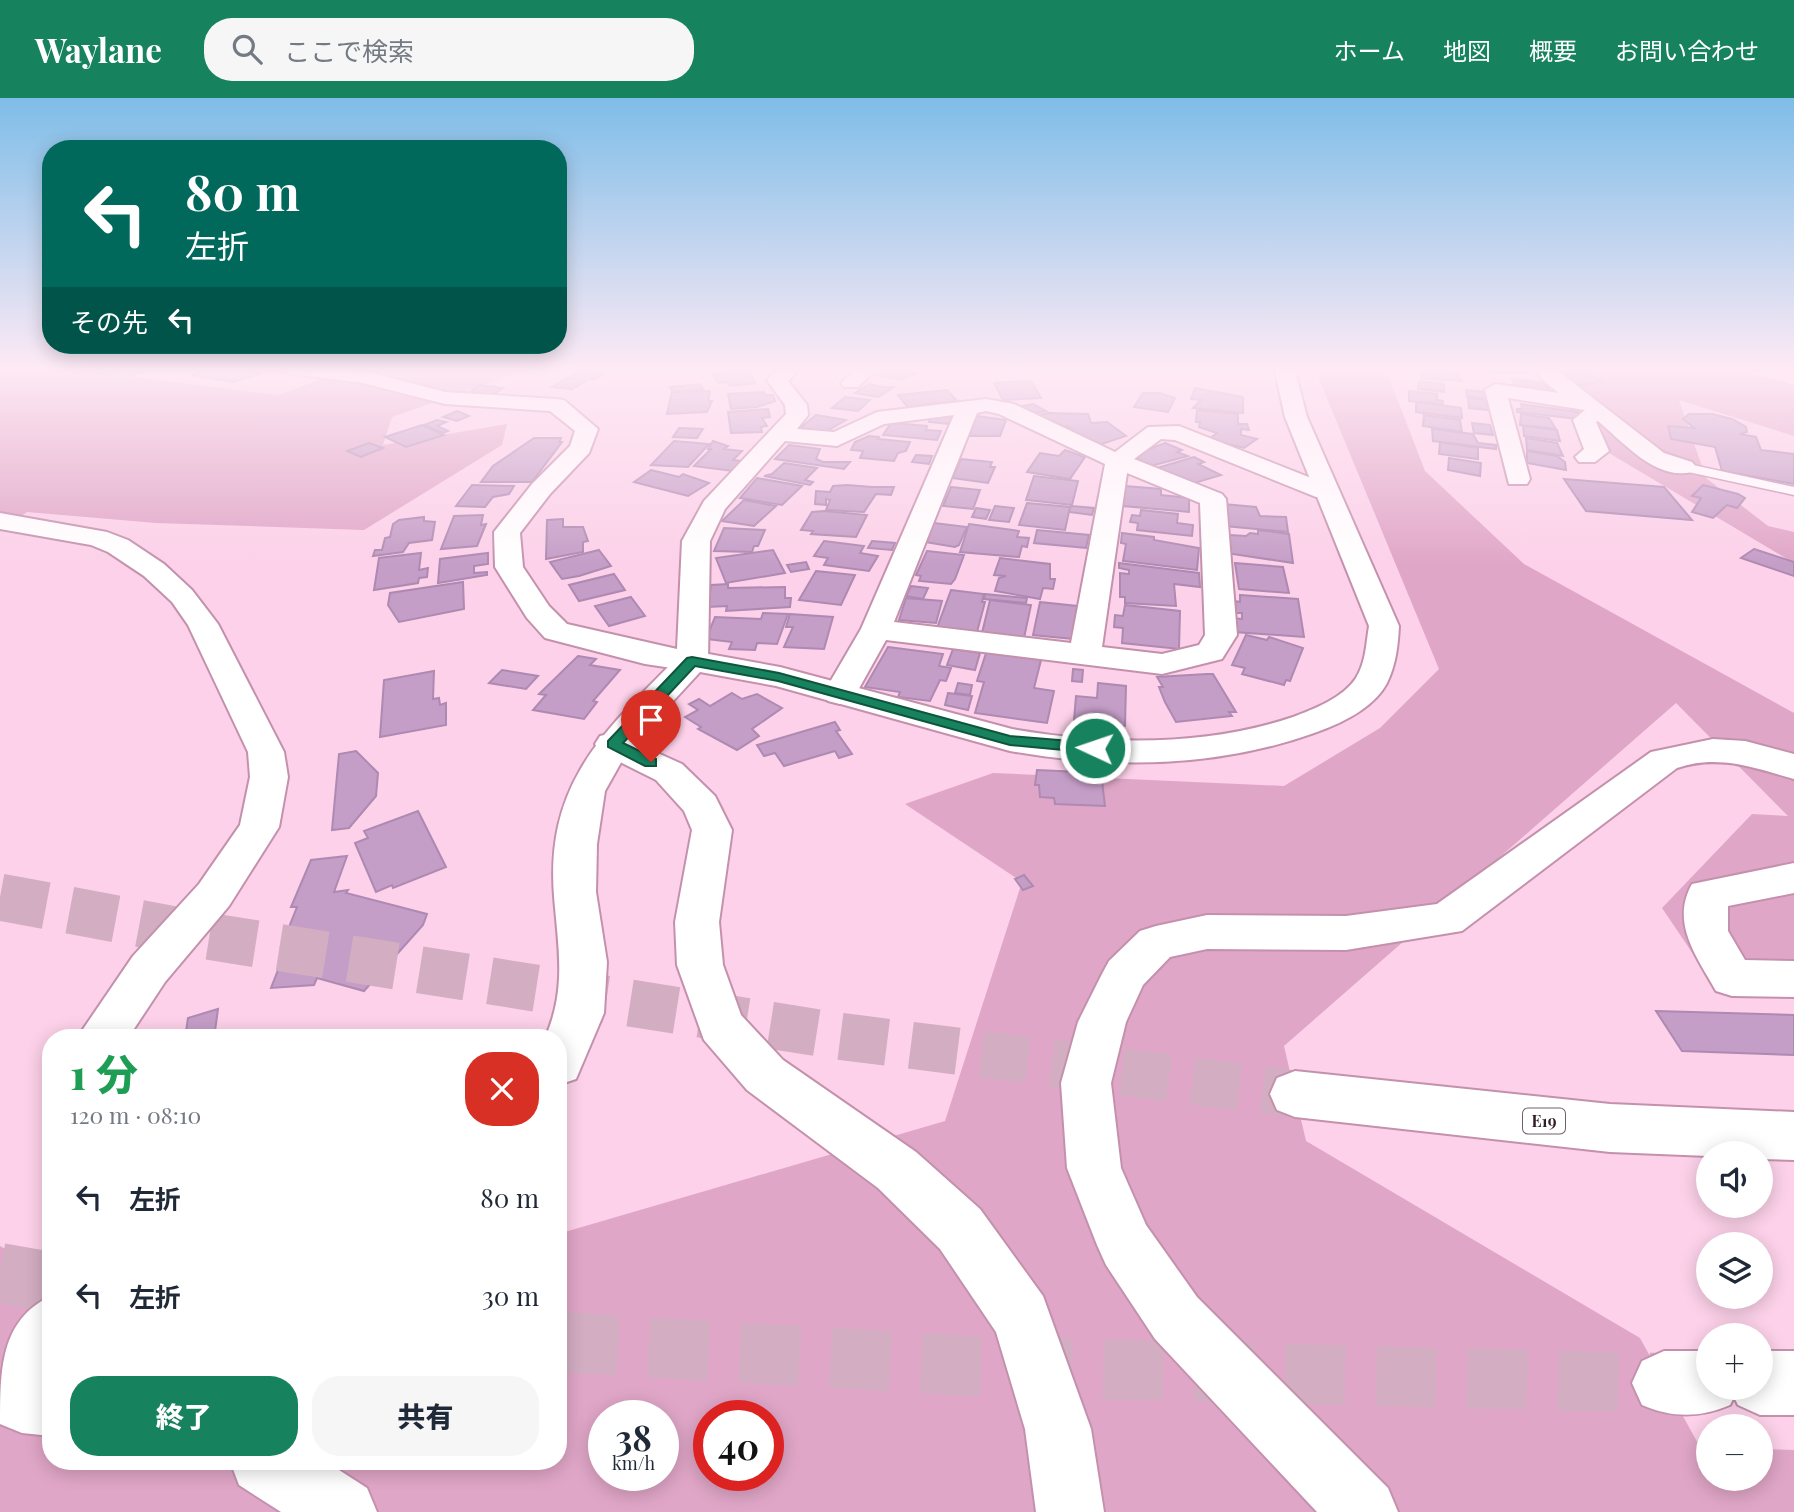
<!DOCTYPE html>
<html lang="ja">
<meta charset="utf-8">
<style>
:root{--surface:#fff;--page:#f6f6f7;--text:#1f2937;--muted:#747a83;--accent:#17825e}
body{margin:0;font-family:"Playfair Display","Noto Sans JP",serif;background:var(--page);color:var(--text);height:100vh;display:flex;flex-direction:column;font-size:26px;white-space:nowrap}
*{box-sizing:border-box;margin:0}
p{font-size:23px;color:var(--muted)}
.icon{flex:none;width:38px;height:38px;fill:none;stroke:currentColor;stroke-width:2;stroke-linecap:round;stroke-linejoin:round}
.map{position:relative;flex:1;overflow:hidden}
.details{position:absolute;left:42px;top:931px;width:525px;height:441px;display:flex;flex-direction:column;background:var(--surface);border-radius:28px;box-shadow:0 4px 18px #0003}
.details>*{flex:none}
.hud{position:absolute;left:42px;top:42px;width:525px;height:214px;border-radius:28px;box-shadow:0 4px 18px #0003;background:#00695c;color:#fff;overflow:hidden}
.controls{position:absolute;left:1696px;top:1043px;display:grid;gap:14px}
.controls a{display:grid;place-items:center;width:77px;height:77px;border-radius:50%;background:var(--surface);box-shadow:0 4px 18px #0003;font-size:35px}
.speed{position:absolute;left:588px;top:1302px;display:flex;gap:14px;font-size:35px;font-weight:700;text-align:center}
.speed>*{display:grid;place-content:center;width:91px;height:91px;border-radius:50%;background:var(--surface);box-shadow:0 4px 18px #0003;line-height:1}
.speed small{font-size:18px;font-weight:400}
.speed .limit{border:10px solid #d22;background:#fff;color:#111}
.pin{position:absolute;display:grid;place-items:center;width:60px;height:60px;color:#fff;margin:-72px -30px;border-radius:50% 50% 50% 0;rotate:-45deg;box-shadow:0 0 7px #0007}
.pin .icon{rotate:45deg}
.me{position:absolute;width:77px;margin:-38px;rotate:273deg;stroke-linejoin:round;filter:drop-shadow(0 0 5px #0008)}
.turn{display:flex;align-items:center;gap:24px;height:147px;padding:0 28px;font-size:32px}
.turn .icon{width:91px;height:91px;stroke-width:2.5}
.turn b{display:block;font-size:49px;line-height:60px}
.then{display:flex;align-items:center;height:66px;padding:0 28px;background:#0003;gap:14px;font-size:26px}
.round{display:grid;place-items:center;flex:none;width:74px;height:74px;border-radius:28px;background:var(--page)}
.overview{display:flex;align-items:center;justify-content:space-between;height:119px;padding:0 28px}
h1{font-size:42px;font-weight:800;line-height:52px;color:#1e9e55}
.primary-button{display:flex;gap:14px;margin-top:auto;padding:14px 28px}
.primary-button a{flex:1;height:80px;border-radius:28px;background:var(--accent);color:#fff;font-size:28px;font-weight:800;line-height:80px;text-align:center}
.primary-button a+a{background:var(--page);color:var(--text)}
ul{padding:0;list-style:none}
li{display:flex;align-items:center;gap:21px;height:98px;padding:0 28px}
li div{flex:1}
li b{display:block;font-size:26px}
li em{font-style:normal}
header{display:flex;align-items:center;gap:42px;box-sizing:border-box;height:98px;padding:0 35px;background:var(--accent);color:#fff}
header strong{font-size:33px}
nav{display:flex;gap:38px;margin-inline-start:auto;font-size:24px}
.search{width:490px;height:63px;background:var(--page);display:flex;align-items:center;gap:18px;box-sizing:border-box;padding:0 24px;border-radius:28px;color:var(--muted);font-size:26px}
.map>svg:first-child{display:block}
.green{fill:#e0a6c7;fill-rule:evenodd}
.building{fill:#c59ec7;stroke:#ae89b1;stroke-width:2}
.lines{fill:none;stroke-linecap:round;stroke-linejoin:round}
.motorway-tunnel-far1{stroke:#d3adc2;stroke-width:47;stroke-dasharray:47 24;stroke-linecap:butt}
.motorway-tunnel{stroke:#d3adc2;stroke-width:60;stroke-dasharray:60 31;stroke-linecap:butt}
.service-casing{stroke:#c491ad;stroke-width:3}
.minor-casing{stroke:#c491ad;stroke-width:4}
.tertiary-casing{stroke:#c491ad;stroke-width:4}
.motorway-casing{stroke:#c491ad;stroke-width:4}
.service{fill:#fff;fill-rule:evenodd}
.minor{fill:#fff;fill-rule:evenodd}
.tertiary{fill:#fff;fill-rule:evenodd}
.motorway{fill:#fff;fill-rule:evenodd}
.route{fill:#17825e;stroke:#0f543d;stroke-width:2}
.labels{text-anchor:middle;stroke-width:7;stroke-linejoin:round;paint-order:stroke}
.shield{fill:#fff;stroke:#6f6168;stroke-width:2}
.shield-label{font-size:16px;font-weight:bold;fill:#311d28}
</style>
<header>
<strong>Waylane</strong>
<div class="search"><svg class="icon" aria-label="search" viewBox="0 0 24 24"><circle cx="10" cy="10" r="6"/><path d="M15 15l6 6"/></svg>ここで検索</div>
<nav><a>ホーム</a><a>地図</a><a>概要</a><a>お問い合わせ</a></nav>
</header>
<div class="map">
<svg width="1794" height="1414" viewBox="0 0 1794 1414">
<rect width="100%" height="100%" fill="#fcd1e9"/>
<g class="green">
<path d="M0 269H89L94 274 279 297 353 269H534L392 319 383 347 507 326 502 347 364 432 156 425 27 414 0 433Z"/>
<path d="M1314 269H1385L1425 373 1524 466 1794 615V890L1714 887 1662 810 1752 716 1788 718 1676 605 1284 948 1306 1043 1640 1240 1701 1351H1708V1381H1760L1761 1351 1794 1352V1414H0V1148L51 1177V1363H558V1136L945 1023 1022 784 905 706 993 675 1284 688 1380 630 1439 571ZM604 1318H663V1377H604ZM709 1318H768V1377H709Z"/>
<path d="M1580 269C1653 269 1724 264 1794 287V338L1679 302 1706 380 1768 428 1794 434V465L1592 345 1569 313Z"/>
</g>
<g class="building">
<path d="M97 269H128L101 276 84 272Z"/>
<path d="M129 269H157L123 280 104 278Z"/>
<path d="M193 269H228L263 275 233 284 191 277 208 271Z"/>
<path d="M891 269 916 275 902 282 877 277Z"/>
<path d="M1472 269H1519L1526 275H1499Z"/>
<path d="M1731 269H1765L1771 273 1737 272Z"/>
<path d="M582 270 595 271 589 275 602 276 595 281 570 279Z"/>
<path d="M750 271 755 285 730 288 727 284 718 285 713 276Z"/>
<path d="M1557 271 1588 273 1601 284 1575 288Z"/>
<path d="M1422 272 1458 275 1459 281 1463 283 1427 281 1422 280Z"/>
<path d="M566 280 586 283 572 291 552 289Z"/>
<path d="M1512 281 1544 285 1550 293 1516 292Z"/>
<path d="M1025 283H1031L1041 300 1003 302 994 285Z"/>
<path d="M1419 283 1444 286V294L1418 291Z"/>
<path d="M700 286 703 291 673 294 670 289Z"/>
<path d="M869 286 882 289H894L878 299 855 295Z"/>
<path d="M480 287 503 290 491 298 467 296Z"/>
<path d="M1195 290 1243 299V315L1193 310 1201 302 1191 301Z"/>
<path d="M947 292 957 303 919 307 921 309 909 311 898 297Z"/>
<path d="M1466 292 1485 294 1487 301 1467 299Z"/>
<path d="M710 293 708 303H712L707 314 667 316 672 294Z"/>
<path d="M1409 293 1437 296V302L1443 303V306L1409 303Z"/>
<path d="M764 294 765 297H773L775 303 757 309 731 311 728 296Z"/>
<path d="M1143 295H1160L1175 300 1168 314 1134 309Z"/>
<path d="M845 299 870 302 858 313 832 310Z"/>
<path d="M1468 300 1487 302 1489 312 1469 310Z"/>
<path d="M1416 304 1461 310 1462 320 1416 314Z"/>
<path d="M1033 306 1046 313 1031 316 1017 309Z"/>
<path d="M1521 306 1578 314 1579 321 1517 314V311H1522Z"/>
<path d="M768 311 770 319 762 320 767 328 761 329 762 334 731 335 728 314Z"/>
<path d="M1197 312 1238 316V326H1247L1249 332 1241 331V337L1257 341 1244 350 1209 341 1217 335 1199 329 1200 324H1196Z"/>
<path d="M457 313 469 318 457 323 443 319Z"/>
<path d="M1048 315 1088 316 1091 325 1107 324 1126 338 1099 347 1090 341 1084 342 1067 328 1056 330 1036 318Z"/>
<path d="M1521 316 1549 320 1556 331 1520 327Z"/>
<path d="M1689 316H1712L1732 321 1746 329 1747 334 1740 336 1756 339 1761 352 1794 356V386L1722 373 1715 349 1671 341 1668 328 1694 330 1683 321Z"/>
<path d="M816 317 846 322 825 334 800 330Z"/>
<path d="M1424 317 1460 322 1462 334 1423 328Z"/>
<path d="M939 318 953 319 949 326 929 324 931 319Z"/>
<path d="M977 318 1006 322 1000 338H969Z"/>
<path d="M437 322 446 324 437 328 448 333 443 335 424 327Z"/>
<path d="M891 325 927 328 926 332 941 333 937 342 883 337Z"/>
<path d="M1472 325 1490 327 1493 337 1474 335Z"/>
<path d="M422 327 444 337 406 349 385 339Z"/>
<path d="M1523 328 1557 332 1560 343 1524 338Z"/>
<path d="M679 330 703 331 697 340 673 339Z"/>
<path d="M1432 331 1473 336 1478 345 1496 347V351L1433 343Z"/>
<path d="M869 338 879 339 878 341 910 344 906 353 898 355 894 363 860 360 863 353 851 352 855 344Z"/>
<path d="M534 340H561L559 344H562L532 384H481L493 368Z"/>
<path d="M1526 340 1557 345 1563 358 1527 352Z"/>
<path d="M674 343 709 346 688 369 651 367Z"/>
<path d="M713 343 728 348 724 351 742 353 733 362 742 363 733 373 694 368 711 351H708Z"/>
<path d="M1440 344 1478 350V361L1439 356Z"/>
<path d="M369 345 383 350 361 359 347 353Z"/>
<path d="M1165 345 1182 352 1177 354 1188 358 1147 369 1135 364 1140 362 1130 358Z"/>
<path d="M789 347 820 351 816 361 823 364H850L844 371 775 361Z"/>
<path d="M1065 352 1085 359 1070 381 1027 374 1040 355 1059 358Z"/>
<path d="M1527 353 1557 358 1565 364 1566 372 1527 365Z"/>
<path d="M916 357 932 358 929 366 912 364Z"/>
<path d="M1194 359 1204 364 1198 366 1221 377 1191 386 1157 370Z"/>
<path d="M1449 360 1481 365 1480 378 1448 372Z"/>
<path d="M961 361 992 364 990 369H995L988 385 952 380Z"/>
<path d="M784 365 817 370 805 382 813 384 810 387 764 378 772 376Z"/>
<path d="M651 372 679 379 683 376 709 385 688 398 634 384Z"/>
<path d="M1034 378 1078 383 1072 407 1026 402Z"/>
<path d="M757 380 802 388 782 407 740 400Z"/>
<path d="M1564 381 1664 389 1692 422 1586 413Z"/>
<path d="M472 387 514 388 509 396 493 399 485 409 456 408Z"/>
<path d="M847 387 872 389H894L891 397 876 396 864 414 826 412 830 402 826 401V407L815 406 816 393 830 394 833 388Z"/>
<path d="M1703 387 1738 396 1745 400 1737 410 1727 407 1713 420 1692 414 1701 400 1692 398Z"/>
<path d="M1125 388 1161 391V397L1189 400V414L1123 408Z"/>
<path d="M951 389 980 392 973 411 943 408Z"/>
<path d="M744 402 776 408 754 428 722 423Z"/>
<path d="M1027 405 1070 409 1065 432 1019 427Z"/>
<path d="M1223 406 1256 409 1260 418 1286 419 1288 434 1225 428Z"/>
<path d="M995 408 1014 410 1009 424 989 422Z"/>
<path d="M1071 408 1094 410 1092 417 1069 414Z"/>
<path d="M976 410 990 412 986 421 972 419Z"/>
<path d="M1141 412 1178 416 1177 425 1193 427 1192 438 1137 432 1138 425 1130 424 1132 417 1140 418Z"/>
<path d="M824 413 867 417 856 439 811 436 813 433 801 432 812 414Z"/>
<path d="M483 417 481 427 486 426 477 448 441 451 454 418Z"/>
<path d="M424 419V423L435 424 432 442 409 445 403 454 373 458 375 452H382L385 440 390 439 393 426 399 422Z"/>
<path d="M563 421V429H583L588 443 583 444V454L546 461 547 422Z"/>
<path d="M934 425 967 429 959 447 955 449 925 444Z"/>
<path d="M969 426 1019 433 1017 439 1029 440 1027 449 1022 448 1019 459 960 454Z"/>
<path d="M724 430 765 432 758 448H754L752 454 714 453Z"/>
<path d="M1037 432 1089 437 1086 450 1034 445Z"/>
<path d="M1258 432 1289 436 1293 465 1226 455 1230 437 1246 438 1250 435 1258 436Z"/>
<path d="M1122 435 1154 439V442L1199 450 1197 472 1123 463 1126 446 1121 445Z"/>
<path d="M824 443 864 448 860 455 878 458 869 473 824 467 828 460 814 458Z"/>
<path d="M872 443 895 445 892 452 868 450Z"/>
<path d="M1754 451 1794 464V478L1741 460Z"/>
<path d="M599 452 611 468 579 478 562 481 550 464Z"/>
<path d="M773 452 785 475 726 485 716 460Z"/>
<path d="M927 453 964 457 955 481 951 486 919 483 921 478 916 477Z"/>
<path d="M421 455 419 472 428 470 427 479 419 480 418 485 374 492 379 460Z"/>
<path d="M488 455V466L474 468V475L487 474V477L438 485 440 461Z"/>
<path d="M1000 460 1050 466V481H1055L1053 491 1043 490 1040 501 995 493 999 480 1006 478 994 477Z"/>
<path d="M806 464 809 471 791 474 787 467Z"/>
<path d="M1119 465 1199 475 1200 489 1174 486 1176 508 1125 505V499H1120V475L1129 476V472L1119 470Z"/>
<path d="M1235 465 1283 469 1289 495 1239 491Z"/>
<path d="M816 473 855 477 841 507 799 502Z"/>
<path d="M614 476 625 492 579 503 569 487Z"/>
<path d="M463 484 464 511 399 524 388 507 390 495Z"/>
<path d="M728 486V490L785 489V500H791L790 509 726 513 727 508 708 509 711 487Z"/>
<path d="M911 488 928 490 923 501 906 498Z"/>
<path d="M951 492 984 496 982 504H985L977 534 937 530Z"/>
<path d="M985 496 1027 500 1026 505 984 501Z"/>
<path d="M1240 497 1298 501 1304 539 1234 534 1232 520 1242 521V515H1236L1235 503 1240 504Z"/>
<path d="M631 499 645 518 609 528 595 508Z"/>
<path d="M906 500 942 503 936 525 899 522Z"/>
<path d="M990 502 1031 507 1024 540 982 535Z"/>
<path d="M1040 504 1077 508 1073 541 1033 537Z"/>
<path d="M1125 507 1180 513 1179 551 1122 545 1123 530 1114 529 1115 517 1123 518Z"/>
<path d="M763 515 788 516 777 546 757 545 755 552 729 551 732 544 706 541 715 519 761 521Z"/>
<path d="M790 516 833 519 824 551 784 549 793 529H786Z"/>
<path d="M1246 537 1267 542 1269 539 1303 550 1290 583 1286 582 1284 587 1242 576 1245 570 1232 567Z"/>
<path d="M888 549 943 556 939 568 951 570 946 583 940 582 930 603 898 599 900 594 865 589Z"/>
<path d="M953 551 980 555 975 572 947 567Z"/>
<path d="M986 555 1041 562 1034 590 1054 593 1047 625 975 615 984 584 977 583Z"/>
<path d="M578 558 596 561 590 567 620 572 593 603 597 604 584 621 533 612 546 597 539 596Z"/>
<path d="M1073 571 1083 572 1082 584 1072 583Z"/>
<path d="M502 572 538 578 526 591 489 585Z"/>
<path d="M434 573 433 601 439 600 440 607 446 605V627L380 639 384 582Z"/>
<path d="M1207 576H1213L1236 614H1229L1232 618 1176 624 1165 604 1159 589H1163L1157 579Z"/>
<path d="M958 585 972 587 970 597 955 595Z"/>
<path d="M1098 585 1126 588 1125 628 1074 622 1076 598 1097 600Z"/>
<path d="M732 595 742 601 757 596 782 610 752 631 759 638 737 652 698 631 701 629 685 619 698 612 689 606 699 601 710 608Z"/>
<path d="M948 595 972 598 968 612 945 607Z"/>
<path d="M835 624 840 632 836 633 852 656 839 660 835 653 784 668 775 655 764 658 757 647Z"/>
<path d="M356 653 378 675 376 698 349 730 332 732 339 656Z"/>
<path d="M1037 672 1101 675 1105 708 1055 706 1054 700 1040 699 1039 687H1035Z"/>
<path d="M418 713 446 769 393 790 392 787 376 794 355 745 368 740 364 733Z"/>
<path d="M347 758 334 794 348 792 346 795 427 816 423 827 364 893 317 880 314 887 271 890 287 849H281L297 809H291L311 762Z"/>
<path d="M1024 777 1033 788 1023 792 1015 781Z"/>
<path d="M218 911 215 933 185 940 188 920Z"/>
<path d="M1656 913 1794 917V957L1682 953Z"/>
</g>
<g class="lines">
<path class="motorway-tunnel-far1" d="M0 799 207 838 838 938 1295 996"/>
<g class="motorway-tunnel">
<path d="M0 1175 51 1184"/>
<path d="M558 1244 972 1268 1664 1285"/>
</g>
<defs>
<path id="service" d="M1684 365 1794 389V397L1679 372 1677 369Z"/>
<g id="minor">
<path d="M275 269H329L364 273 445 294 556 301 564 302 598 331 589 355 550 396 520 435 523 469 549 508 567 526 677 551 682 443 704 403 786 316 785 307 767 282 781 269H802L788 283 807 307 808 317 797 331 834 334 877 314 986 301 1014 306 1115 354 1148 329 1179 328 1334 389 1338 394 1334 399H1316L1175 342 1161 341 1134 361 1222 396 1226 401 1237 537 1222 561 1162 576 886 542 852 603 840 606 828 603 823 596 861 531 954 317 884 326 837 348 785 343 725 411 710 443 708 563 703 570 692 573 645 566 545 540 527 520 495 469 494 434 532 386 570 348 575 333 550 313 445 306 363 285 285 275ZM986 313 999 316 1105 366 1071 545 894 524 977 315ZM1127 375 1200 405 1205 537 1199 547 1162 556 1102 549Z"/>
<path d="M858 269H879L858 289H844L841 285Z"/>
<path d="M1532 269H1553L1664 355 1692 364 1696 369 1692 374C1656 383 1623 344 1598 323L1596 324 1609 353 1595 364H1579L1575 359 1584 351 1573 322 1585 312 1508 300 1530 381 1527 386H1509L1485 292 1495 286 1559 295 1546 285Z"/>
<path d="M613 635 682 666 715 698 732 732 719 824 723 867 741 917 783 962 916 1054 980 1111 1043 1198 1091 1331 1104 1414H1036L1025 1331 996 1234 940 1151 878 1090 747 992 704 942 677 867 675 824 692 732 684 713 656 682 600 654 595 646 600 638Z"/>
<path d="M1713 641 1745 643 1794 656V681C1754 670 1719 656 1677 670L1462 833 1346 852 1207 851 1170 859 1143 887 1126 924 1111 985 1121 1070 1146 1127 1197 1199 1388 1390 1398 1414H1317L1155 1241 1106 1167 1097 1147 1067 1070 1061 985 1078 924 1102 876 1109 863 1140 833 1156 828 1207 817 1346 818 1437 806 1651 654Z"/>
<path d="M1794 765V795L1728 808V833L1745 862 1794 863V899L1732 898 1716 893C1697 859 1670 825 1692 786Z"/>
<path d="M51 1198V1338L22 1335 0 1326C0 1272 0 1222 51 1198Z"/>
<path d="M230 1363H325L367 1390 377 1414H281L239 1387Z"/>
</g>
<g id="tertiary">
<path d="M1274 269H1294L1307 319 1399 528C1398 548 1396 566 1387 585 1373 611 1340 626 1314 635 1216 670 1112 671 1010 653L776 588 700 574 628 652 605 693 597 746 596 794 607 864 604 915 576 981 558 987V940H545C567 891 558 849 554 798 545 682 607 631 681 556L692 553 780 569 1012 631C1104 647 1203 649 1293 619 1314 611 1343 600 1356 580 1366 564 1366 545 1369 528L1285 319Z"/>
<path d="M0 415 107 434 128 442 164 466 192 492 218 526 284 654 288 679 279 729 229 808 165 884 128 940H77L133 858 199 786 240 727 250 679 248 654 188 527 172 504 144 478 108 454 91 447 0 431Z"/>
</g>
<g id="motorway">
<path d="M1295 973 1610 1006 1794 1014V1062L1760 1061V1055H1708V1058L1610 1054 1295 1019 1277 1012 1270 996 1277 980Z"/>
<path d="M1664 1253H1708V1290H1760V1253H1794V1317H1760L1738 1307 1734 1299 1730 1307C1700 1320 1672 1320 1642 1307L1632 1285 1642 1263Z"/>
</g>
</defs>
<use href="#service" class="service-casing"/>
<use href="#minor" class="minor-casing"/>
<use href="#tertiary" class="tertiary-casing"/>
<use href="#motorway" class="motorway-casing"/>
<use href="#service" class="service"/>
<use href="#minor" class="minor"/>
<use href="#tertiary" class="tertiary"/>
<use href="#motorway" class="motorway"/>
</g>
<linearGradient id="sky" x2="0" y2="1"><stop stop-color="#7ebde8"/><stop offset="0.58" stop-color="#feeaf5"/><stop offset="1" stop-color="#feeaf5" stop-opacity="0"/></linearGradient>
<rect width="1794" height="467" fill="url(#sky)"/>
<path class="route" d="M692 559 779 575 1010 638 1095 645 1103 650 1095 655 1010 647 778 583 695 568 623 645 656 661V668H645L608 649V643L687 560Z"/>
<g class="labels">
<rect class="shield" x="1523" y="1010.5" width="42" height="25" rx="5"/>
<g class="shield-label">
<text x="1544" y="1029">E19</text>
</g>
</g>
</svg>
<div class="controls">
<a><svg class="icon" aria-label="sound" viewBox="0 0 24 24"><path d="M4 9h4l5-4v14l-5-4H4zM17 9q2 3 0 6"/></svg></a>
<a><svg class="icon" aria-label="layers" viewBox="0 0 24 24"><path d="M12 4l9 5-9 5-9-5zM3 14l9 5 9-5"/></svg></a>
<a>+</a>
<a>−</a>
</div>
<div class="speed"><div>38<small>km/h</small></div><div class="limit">40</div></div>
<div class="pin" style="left:651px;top:664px;background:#d93025"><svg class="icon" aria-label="arrive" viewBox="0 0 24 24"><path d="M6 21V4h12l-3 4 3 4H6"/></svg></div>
<svg class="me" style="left:1095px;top:650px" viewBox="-20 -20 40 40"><circle r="17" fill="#17825e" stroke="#fff" stroke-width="3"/><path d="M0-11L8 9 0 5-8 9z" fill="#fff"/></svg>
<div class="hud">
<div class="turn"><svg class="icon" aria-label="left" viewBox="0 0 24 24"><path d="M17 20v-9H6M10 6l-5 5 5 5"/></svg><div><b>80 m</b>左折</div></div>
<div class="then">その先<svg class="icon" aria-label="left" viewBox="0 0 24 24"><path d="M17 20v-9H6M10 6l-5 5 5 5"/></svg></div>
</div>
<section class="details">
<div class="overview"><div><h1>1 分</h1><p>120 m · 08:10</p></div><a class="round" style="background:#d93025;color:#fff"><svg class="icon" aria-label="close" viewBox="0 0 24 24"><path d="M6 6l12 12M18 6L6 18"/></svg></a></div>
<ul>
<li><svg class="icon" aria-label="left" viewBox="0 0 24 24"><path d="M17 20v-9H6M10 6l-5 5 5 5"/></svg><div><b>左折</b></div><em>80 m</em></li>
<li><svg class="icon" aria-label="left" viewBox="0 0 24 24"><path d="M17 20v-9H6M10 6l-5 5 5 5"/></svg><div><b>左折</b></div><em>30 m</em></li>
</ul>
<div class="primary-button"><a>終了</a><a>共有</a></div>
</section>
</div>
